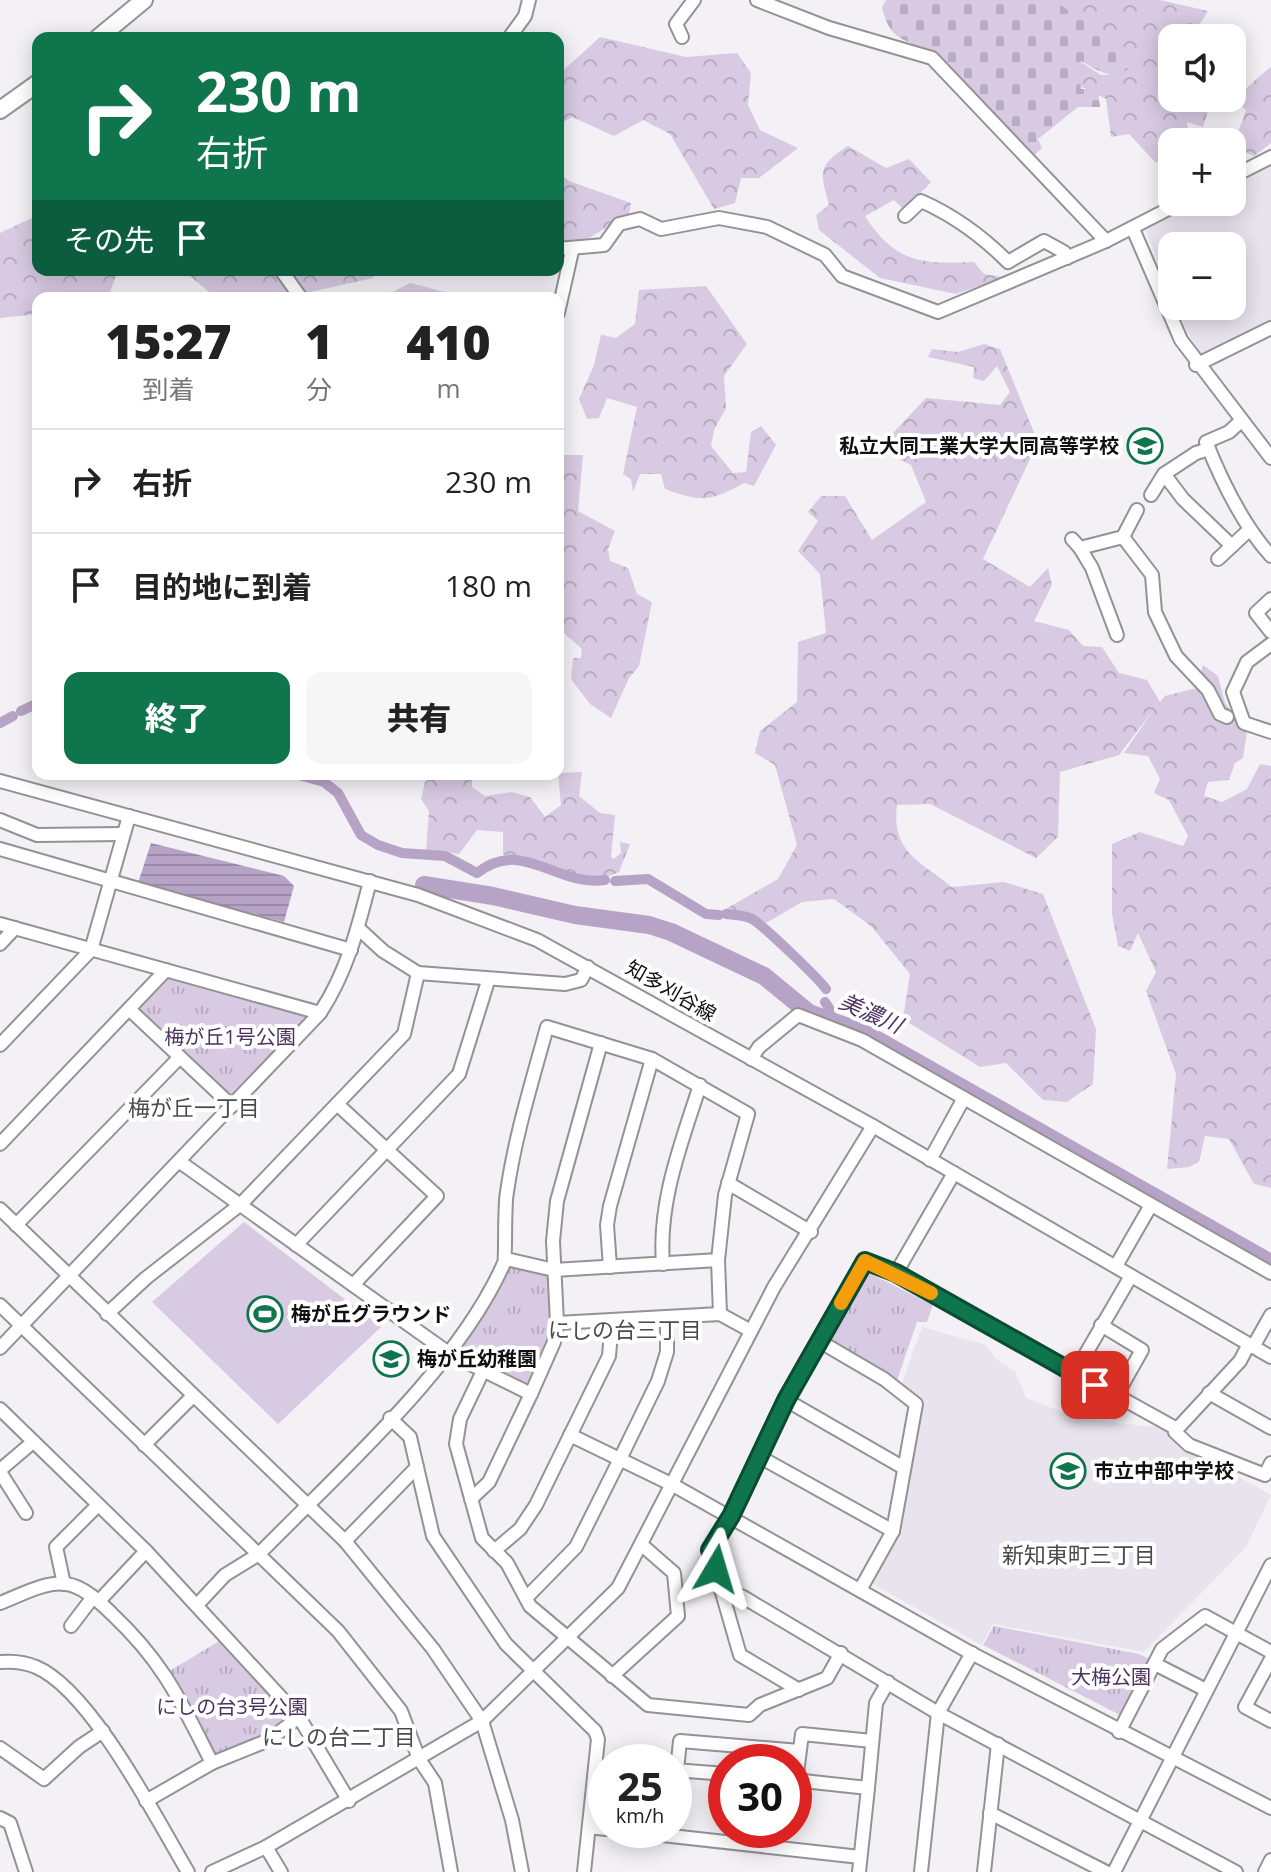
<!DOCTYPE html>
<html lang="ja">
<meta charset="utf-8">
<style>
:root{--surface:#fff;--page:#f6f6f6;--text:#222;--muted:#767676;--line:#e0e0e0;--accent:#0e754d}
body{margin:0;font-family:"Open Sans","Noto Sans JP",sans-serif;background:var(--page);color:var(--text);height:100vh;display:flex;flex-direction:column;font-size:30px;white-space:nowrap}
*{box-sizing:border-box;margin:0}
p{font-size:26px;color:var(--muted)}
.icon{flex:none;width:44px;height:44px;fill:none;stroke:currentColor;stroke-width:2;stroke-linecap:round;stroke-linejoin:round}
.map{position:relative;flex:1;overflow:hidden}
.sheet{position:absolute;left:32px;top:292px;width:532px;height:488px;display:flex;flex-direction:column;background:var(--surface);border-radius:16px;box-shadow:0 4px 20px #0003}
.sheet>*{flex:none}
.banner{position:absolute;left:32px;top:32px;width:532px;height:244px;border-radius:16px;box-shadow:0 4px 20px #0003;background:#0e754d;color:#fff;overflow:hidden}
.buttons{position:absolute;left:1158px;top:24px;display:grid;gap:16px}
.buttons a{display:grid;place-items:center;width:88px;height:88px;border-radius:16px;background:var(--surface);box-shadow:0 4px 20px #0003;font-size:40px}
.speed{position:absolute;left:588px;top:1744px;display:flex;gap:16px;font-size:40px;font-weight:700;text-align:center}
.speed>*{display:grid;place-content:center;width:104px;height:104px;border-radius:50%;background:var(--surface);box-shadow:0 4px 20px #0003;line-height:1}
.speed small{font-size:20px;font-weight:400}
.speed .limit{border:12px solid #d22;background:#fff;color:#111}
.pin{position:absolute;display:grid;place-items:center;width:68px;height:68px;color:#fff;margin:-34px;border-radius:16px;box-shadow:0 4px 12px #0006}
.me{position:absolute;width:88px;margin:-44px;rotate:7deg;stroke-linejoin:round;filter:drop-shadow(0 0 6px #0008)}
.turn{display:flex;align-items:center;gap:28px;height:168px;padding:0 32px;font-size:36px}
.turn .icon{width:104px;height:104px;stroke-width:2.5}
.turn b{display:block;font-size:56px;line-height:68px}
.then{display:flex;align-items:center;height:76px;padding:0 32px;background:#0003;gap:16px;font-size:30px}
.eta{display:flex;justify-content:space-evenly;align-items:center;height:136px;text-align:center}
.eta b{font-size:48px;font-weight:800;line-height:56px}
.button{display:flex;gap:16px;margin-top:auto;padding:16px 32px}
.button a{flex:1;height:92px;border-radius:16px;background:var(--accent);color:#fff;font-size:32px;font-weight:800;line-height:92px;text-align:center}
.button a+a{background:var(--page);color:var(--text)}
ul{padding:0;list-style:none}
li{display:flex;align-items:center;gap:24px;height:104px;padding:0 32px;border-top:2px solid var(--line)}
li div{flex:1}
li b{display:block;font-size:30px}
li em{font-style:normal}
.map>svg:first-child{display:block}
.built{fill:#e8e3ed}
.grass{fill:#d7cae2}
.forest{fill:url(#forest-crowns)}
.cemetery{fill:url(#cemetery-stones)}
.park{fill:url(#park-tufts)}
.water{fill:url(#water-rules)}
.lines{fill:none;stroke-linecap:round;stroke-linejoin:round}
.canal{stroke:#b6a3c5;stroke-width:10}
.river{stroke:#b6a3c5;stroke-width:18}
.minor-casing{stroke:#949295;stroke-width:16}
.major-casing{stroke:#949295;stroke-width:20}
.minor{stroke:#fff;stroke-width:12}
.major{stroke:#fff;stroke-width:16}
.route-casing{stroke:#094c32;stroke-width:20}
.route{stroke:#0e754d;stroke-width:14}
.slow{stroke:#f59e0b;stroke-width:14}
.labels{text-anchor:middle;stroke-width:8;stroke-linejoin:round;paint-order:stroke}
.poi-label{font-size:20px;font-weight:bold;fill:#121112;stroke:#fff;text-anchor:start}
.street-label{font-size:20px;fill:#121112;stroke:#fff}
.park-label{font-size:20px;fill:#4d3260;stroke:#fff}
.water-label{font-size:22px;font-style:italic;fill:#4d3260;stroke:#fff}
.neighbourhood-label{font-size:22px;fill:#4c4a4d;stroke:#fff}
</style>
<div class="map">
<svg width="1271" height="1872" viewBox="0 0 1271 1872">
<defs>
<pattern id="forest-crowns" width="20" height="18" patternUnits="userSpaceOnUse" patternTransform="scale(2)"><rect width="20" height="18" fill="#d7cae2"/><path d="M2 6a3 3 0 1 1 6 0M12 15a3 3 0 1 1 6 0" fill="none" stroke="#b8acc1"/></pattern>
<pattern id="cemetery-stones" width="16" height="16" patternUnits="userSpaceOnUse" patternTransform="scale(2)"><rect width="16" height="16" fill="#d7cae2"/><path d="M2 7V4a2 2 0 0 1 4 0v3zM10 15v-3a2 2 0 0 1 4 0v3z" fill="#b8acc1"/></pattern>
<pattern id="park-tufts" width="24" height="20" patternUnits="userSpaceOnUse" patternTransform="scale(2)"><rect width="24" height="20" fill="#d7cae2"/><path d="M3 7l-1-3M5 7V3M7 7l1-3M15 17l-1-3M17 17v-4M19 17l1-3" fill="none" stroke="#b8acc1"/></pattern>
<pattern id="water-rules" width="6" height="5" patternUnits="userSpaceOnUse" patternTransform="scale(2)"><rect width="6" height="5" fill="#b6a3c5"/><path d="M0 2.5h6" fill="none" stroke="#9b8ba8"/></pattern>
</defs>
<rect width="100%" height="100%" fill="#f3f1f5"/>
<g class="built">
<path d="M1271 163V324L1204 356 1199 354 1175 306H1232V246H1172V298L1146 231 1149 224 1193 202H1232V182Z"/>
<path d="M922 1327 986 1345 996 1359 1015 1371 1026 1398 1081 1419 1164 1428 1184 1447 1271 1495 1246 1547 1144 1652 993 1624 981 1645 873 1584 871 1579 897 1532 924 1402 901 1386Z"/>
</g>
<path class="grass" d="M244 1222 381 1327 278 1424 152 1302Z"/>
<g class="forest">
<path d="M1028 0H1160L1208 11 1191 38H1172V98H1212L1203 127 1187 122 1189 142H1172V164L1155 162 1129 134 1111 137 1106 99 1050 71 1059 48 1101 75 1116 74Z"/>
<path d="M600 37 686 57 737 53 751 73 748 105 760 130 798 148 759 178H741L735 203 714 209 670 134 643 120 614 136 572 117 558 125V75Z"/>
<path d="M1271 67V143L1254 156 1233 147 1246 110 1233 98C1248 90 1256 77 1271 67Z"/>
<path d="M848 146 886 168 909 159 931 182 904 210 894 200 865 216C895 263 921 264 974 262L984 274 1004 277 956 294 880 278 819 230 816 215 829 205C820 171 817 166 848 146Z"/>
<path d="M558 172 569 181 631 203 629 214 574 247 558 244Z"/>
<path d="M38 215V270H118L108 298H38V314L0 318V233Z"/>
<path d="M183 270H376L373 278 306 293 304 298H216Z"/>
<path d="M410 283 468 298H381Z"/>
<path d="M706 286 747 344 724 376 726 408 714 430 711 446 733 473 746 472 751 432 761 426 776 445 754 486 744 483C710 502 701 502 665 489L661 474H640L633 492 631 479 623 474 637 407 607 398 599 418 587 419 579 399 594 365 601 335 616 338 635 324 639 290Z"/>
<path d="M984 344 1000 349 1038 442 983 559 1030 587 1048 568 1052 585 1034 621 1069 630 1083 646 1102 647 1119 673 1147 680 1160 702 1165 696 1197 688 1203 665 1218 676 1225 703 1247 732 1243 758 1235 763 1229 780 1208 782 1204 796 1222 802 1247 789 1260 764 1271 766V1188L1254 1184 1229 1139 1205 1136 1199 1162 1189 1167 1167 1169 1176 1074 1146 991 1156 972 1138 933 1130 951 1118 946 1112 913V844L1140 832 1183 846 1188 836 1169 800 1154 793 1160 779 1148 756 1124 753 1154 709 1119 755 1060 772 1058 837 1036 858 930 804 897 805C891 852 920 861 952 887L1004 882 1043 894 1096 1029 1093 1084 1067 1102 1043 1100 1006 1063 980 1067 903 1019 910 974 871 926 834 899 802 902 766 923 746 914 724 910 778 879 797 845 775 765 755 753 760 731 797 702 798 642 826 633 820 574 798 551 818 521 808 512 821 496H845L872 540 926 502 911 465 893 456 892 434 926 398 1000 405 1010 392 997 366 984 381 973 378 974 367 928 357 932 349 958 352Z"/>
<path d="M558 455H583L578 511 615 531 608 549 610 561 628 568 637 594 652 602 639 666 629 678 611 718 590 704 571 679 573 658H581L582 649 558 628Z"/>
<path d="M582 772 579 796 600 813 615 815 611 857 614 859 621 853 620 842 630 844 619 872C580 892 542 856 503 855V832L477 830 459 854 426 850 429 811 421 799 425 782 434 774H472V787L485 796 511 792 530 797 545 817 561 805 558 773Z"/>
</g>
<path class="cemetery" d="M886 0H1053L1133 53 1134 64C1115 83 1101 72 1081 61L1071 78 1080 81 1081 89H1098L1100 107H1078L1038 139 1042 148 1031 158C1003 128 968 80 936 57 912 38 890 46 882 7Z"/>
<g class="park">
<path d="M166 970 320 1013 232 1106 129 1009Z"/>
<path d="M506 1259 554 1270 557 1323 531 1394 450 1354Z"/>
<path d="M867 1272 933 1305 927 1322H917L896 1383 823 1345Z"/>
<path d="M994 1626 1139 1654 1152 1660 1122 1716 983 1645Z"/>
<path d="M226 1637 299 1717 269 1740 212 1763 166 1673Z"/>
</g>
<path class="water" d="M151 843 284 876 294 886 284 922 138 883Z"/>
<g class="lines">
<g class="canal">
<path d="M21 711 38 703"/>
<path d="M0 723 13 716"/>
<path d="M295 774 324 782 338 793 361 835 378 845 402 853 445 856 477 873C523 837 555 887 605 880"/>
<path d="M615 881 648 879 706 914 719 915"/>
<path d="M726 914C734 915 744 915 752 919 762 924 820 980 826 989"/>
<path d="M825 1002 831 1011"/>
</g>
<path class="river" d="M424 885 493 896 575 915 649 925 671 932 764 976 809 1013 865 1033 1271 1263"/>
<defs>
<g id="minor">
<path d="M757 0 829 28 932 58 1106 241"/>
<path d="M682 37 676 24 694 0"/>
<path d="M509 38 525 16 529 0"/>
<path d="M1232 177 1271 157"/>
<path d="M905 216 921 201C955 216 982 236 1008 262L1044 241 1064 252 1067 258"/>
<path d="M1133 229 1181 340 1271 458"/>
<path d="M558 249 604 245 619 224 640 219 661 229 719 218 767 227 825 255 842 276 938 312 1106 241 1182 202"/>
<path d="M281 270 301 298"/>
<path d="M558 313 572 251"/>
<path d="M1196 365 1271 328"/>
<path d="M1241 421 1229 432 1206 442C1222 482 1242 524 1271 556"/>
<path d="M1209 449 1196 453 1164 474 1183 499 1232 546"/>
<path d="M1151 495 1164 474"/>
<path d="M1123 537 1152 575 1155 612 1176 656 1208 690 1220 714 1227 717"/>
<path d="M1072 539 1080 548 1123 537 1137 510"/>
<path d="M1080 548 1092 568 1117 635"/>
<path d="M1218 559 1249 530"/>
<path d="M1271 599 1256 613 1271 632"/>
<path d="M1271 644 1247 662 1233 692 1244 723 1271 732"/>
<path d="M0 781 418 895 537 940 873 1126 1271 1357"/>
<path d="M0 820 37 835 122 834"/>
<path d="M0 849 351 950"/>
<path d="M0 924 320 1013"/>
<path d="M358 928 383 951 418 973 565 984 581 980 588 967"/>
<path d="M0 944 15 928"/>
<path d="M129 1009 232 1106"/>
<path d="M0 1045 91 950 129 816"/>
<path d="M751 1059 759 1047 798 1015 862 1040 1271 1273"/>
<path d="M337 1104 437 1196 353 1285"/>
<path d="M0 1144 166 970"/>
<path d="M930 1160 964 1098"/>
<path d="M180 1162 450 1354 531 1394 554 1342 557 1323 553 1241 557 1201 601 1043"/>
<path d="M728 1183 811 1232"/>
<path d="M0 1209 345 1541 433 1649 482 1721 512 1820 522 1872"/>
<path d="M16 1225 180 1057"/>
<path d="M296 1245 459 1074 488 981"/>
<path d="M718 1260 720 1314"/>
<path d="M663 1264C658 1202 681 1144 700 1085"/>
<path d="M1116 1266 1151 1205"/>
<path d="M610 1267 607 1225 610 1206 652 1059"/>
<path d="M896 1273 954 1173"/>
<path d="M0 1305 338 1631 401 1711 419 1759 435 1783 451 1872"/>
<path d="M107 1314 146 1278 241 1204 404 1034 418 973"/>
<path d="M557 1323 720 1314 751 1331"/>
<path d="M1101 1325 1142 1350 1116 1396"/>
<path d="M819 1341 884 1379 916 1404 893 1531 860 1590"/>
<path d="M1253 1347 1271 1315"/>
<path d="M0 1348 320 1013C347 972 358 928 370 881"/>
<path d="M483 1371 460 1419 456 1444 482 1538 507 1563 530 1606 648 1705 749 1715 760 1705 827 1678 841 1653"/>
<path d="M1074 1374 1131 1276"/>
<path d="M1209 1393 1271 1428"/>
<path d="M786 1400 904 1468"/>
<path d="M0 1409 146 1551 299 1717 349 1801"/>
<path d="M390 1418 410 1437 433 1536 506 1644 595 1731 598 1739 584 1872"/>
<path d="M1177 1429 1240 1361 1249 1344"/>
<path d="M570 1435 673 1485 969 1652 1271 1808"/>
<path d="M144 1445 192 1397"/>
<path d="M758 1456 893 1531"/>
<path d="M0 1470 33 1442"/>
<path d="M0 1472 26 1513"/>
<path d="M471 1499 489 1482 531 1394"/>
<path d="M345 1541 417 1467"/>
<path d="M494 1551 520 1529 536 1505 609 1356 612 1320"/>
<path d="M64 1584 56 1547 98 1505"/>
<path d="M721 1589 740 1655 799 1690"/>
<path d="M526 1598 576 1547 620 1459 658 1381 667 1352V1317"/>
<path d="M99 1601 146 1551"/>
<path d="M0 1603C19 1596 45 1581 66 1584 83 1586 100 1602 112 1614 164 1663 180 1700 212 1763"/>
<path d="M197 1605 225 1575 259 1554C339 1472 458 1368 504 1263 506 1258 504 1206 507 1192 515 1136 532 1082 547 1027L652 1059 748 1114 725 1195 718 1260 554 1270 506 1259"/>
<path d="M71 1626 93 1597"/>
<path d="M1271 1659 1245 1707 1271 1721"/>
<path d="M0 1662C12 1661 25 1662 36 1667 91 1690 157 1820 188 1872"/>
<path d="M1155 1664 1206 1690"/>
<path d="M612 1676 678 1616 674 1573 643 1546"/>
<path d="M1119 1732 1162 1649 1205 1616 1271 1652"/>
<path d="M0 1748 44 1779 79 1747 103 1731"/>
<path d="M674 1770 726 1774"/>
<path d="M677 1770 680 1741 799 1751"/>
<path d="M794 1780 868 1788 859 1872"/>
<path d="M796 1781 802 1734 872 1741"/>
<path d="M868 1788 876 1703 888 1682"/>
<path d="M146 1801 212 1763 269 1740 299 1717"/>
<path d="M990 1813 1106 1872"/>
<path d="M0 1818 10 1823 26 1872"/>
<path d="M589 1827 606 1829"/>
<path d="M617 1830 860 1857"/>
<path d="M266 1847 281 1872"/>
<path d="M212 1872 266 1847 482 1721 618 1588 774 1287 873 1126"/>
<path d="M921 1872 938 1713 972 1653"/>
<path d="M984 1872 998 1744"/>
<path d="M1114 1872 1271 1565"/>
<path d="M1236 1872 938 1713 743 1597 721 1589 710 1550 731 1516 786 1400 865 1261 896 1273 1177 1429 1175 1432 1189 1445 1265 1475 1271 1463"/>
<path d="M1265 1872 1271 1860"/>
</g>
<g id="major">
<path d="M98 38 144 0"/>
<path d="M0 110 38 83"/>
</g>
</defs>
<use href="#minor" class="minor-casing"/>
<use href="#major" class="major-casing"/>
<use href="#minor" class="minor"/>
<use href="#major" class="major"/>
</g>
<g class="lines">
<defs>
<path id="route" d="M716 1569 710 1550 731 1516 786 1400 865 1261 896 1273 1095 1385"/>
</defs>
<use href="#route" class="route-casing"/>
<use href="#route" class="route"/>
<path class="slow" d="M841 1303 865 1261 931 1293"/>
</g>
<defs>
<symbol id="school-ring" viewBox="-11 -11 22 22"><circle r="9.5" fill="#fff" stroke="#0e754d" stroke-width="1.5"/><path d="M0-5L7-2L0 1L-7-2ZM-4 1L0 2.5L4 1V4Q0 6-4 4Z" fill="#0e754d"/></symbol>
<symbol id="stadium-ring" viewBox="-11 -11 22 22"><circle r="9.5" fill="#fff" stroke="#0e754d" stroke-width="1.5"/><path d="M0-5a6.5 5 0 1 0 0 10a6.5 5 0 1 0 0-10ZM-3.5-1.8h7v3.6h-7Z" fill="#0e754d"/></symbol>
</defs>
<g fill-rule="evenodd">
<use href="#school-ring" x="1125" y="426" width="40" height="40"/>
<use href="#stadium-ring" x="245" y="1294" width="40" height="40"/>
<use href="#school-ring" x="371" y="1339" width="40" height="40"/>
<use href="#school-ring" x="1048" y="1451" width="40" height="40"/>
</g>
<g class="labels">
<g class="poi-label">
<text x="1119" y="453" text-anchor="end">私立大同工業大学大同高等学校</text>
<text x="291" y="1321">梅が丘グラウンド</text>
<text x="417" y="1366">梅が丘幼稚園</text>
<text x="1094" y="1478">市立中部中学校</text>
</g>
<g class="street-label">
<text transform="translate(671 991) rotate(30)" y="7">知多刈谷線</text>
</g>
<g class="park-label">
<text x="230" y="1044">梅が丘1号公園</text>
<text x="1111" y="1684">大梅公園</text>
<text x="232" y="1714">にしの台3号公園</text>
</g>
<g class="water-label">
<text transform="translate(871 1013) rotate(24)" y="8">美濃川</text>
</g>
<g class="neighbourhood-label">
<text x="194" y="1116">梅が丘一丁目</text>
<text x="625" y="1338">にしの台三丁目</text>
<text x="1079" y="1563">新知東町三丁目</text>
<text x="339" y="1745">にしの台二丁目</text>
</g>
</g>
</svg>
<div class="buttons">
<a><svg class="icon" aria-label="sound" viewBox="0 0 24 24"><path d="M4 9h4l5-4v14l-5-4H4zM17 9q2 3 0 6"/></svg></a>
<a>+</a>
<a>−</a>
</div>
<div class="speed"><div>25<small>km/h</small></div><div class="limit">30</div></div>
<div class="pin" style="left:1095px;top:1385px;background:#d93025"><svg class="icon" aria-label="arrive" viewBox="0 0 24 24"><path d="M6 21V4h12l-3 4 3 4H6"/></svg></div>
<svg class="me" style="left:716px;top:1569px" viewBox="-20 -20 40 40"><path d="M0-17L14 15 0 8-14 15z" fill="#0e754d" stroke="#fff" stroke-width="4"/></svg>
<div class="banner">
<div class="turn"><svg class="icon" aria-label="right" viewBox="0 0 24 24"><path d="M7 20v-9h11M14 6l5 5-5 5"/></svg><div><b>230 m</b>右折</div></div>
<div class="then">その先<svg class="icon" aria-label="arrive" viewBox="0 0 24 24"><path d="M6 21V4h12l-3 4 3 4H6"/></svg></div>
</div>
<section class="sheet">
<div class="eta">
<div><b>15:27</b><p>到着</p></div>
<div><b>1</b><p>分</p></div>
<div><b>410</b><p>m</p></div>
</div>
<ul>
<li><svg class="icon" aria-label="right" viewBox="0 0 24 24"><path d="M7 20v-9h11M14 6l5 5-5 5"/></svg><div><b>右折</b></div><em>230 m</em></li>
<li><svg class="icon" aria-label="arrive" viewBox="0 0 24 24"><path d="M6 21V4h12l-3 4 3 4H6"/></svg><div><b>目的地に到着</b></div><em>180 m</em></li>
</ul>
<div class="button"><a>終了</a><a>共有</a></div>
</section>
</div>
